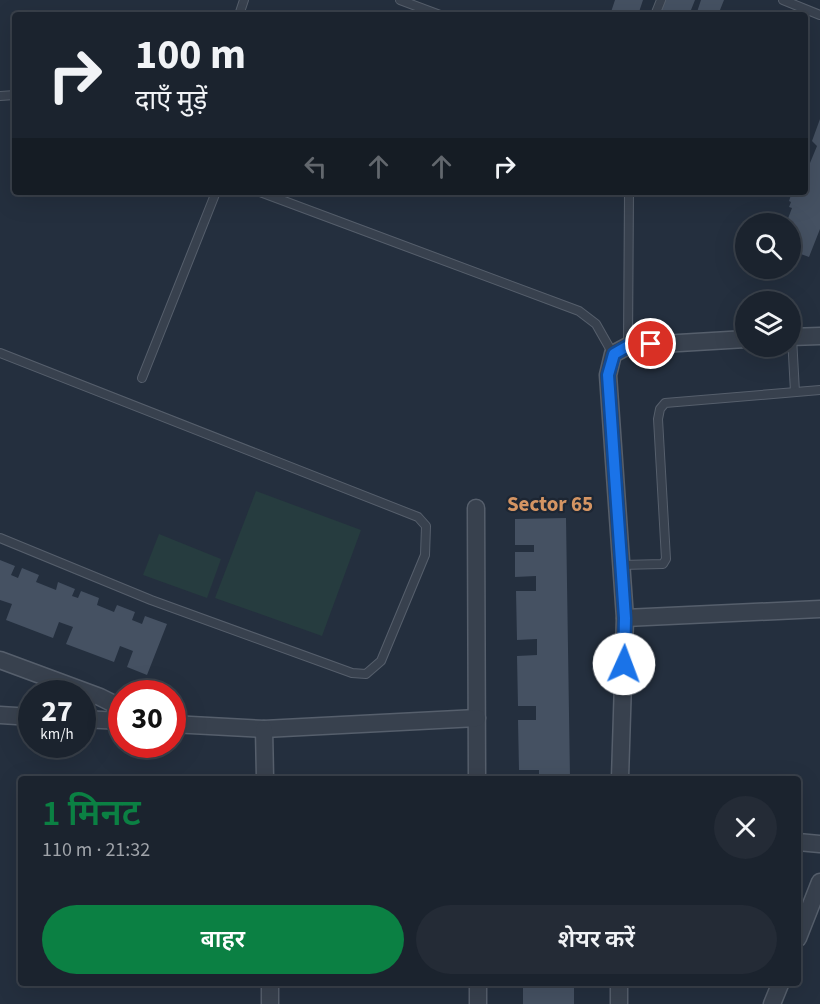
<!DOCTYPE html>
<html lang="hi">
<meta charset="utf-8">
<style>
:root{--surface:#1b232e;--page:#242b36;--text:#f1f3f6;--muted:#a0a4aa;--line:#39404a;--accent:#0b8043}
body{margin:0;font-family:"Source Sans 3","Noto Sans Devanagari",sans-serif;background:var(--page);color:var(--text);height:100vh;display:flex;flex-direction:column;font-size:22px;white-space:nowrap}
*{box-sizing:border-box;margin:0}
p{font-size:20px;color:var(--muted)}
.icon{flex:none;width:33px;height:33px;fill:none;stroke:currentColor;stroke-width:2;stroke-linecap:round;stroke-linejoin:round}
.map{position:relative;flex:1;overflow:hidden}
.panel{position:absolute;left:18px;top:776px;width:783px;height:210px;display:flex;flex-direction:column;background:var(--surface);border-radius:6px;box-shadow:0 6px 24px #0002,0 0 0 2px var(--line)}
.panel>*{flex:none}
.banner{position:absolute;left:12px;top:12px;width:796px;height:183px;border-radius:6px;box-shadow:0 6px 24px #0002,0 0 0 2px var(--line);background:#1b232e;color:var(--text);overflow:hidden}
.buttons{position:absolute;left:735px;top:213px;display:grid;gap:12px}
.buttons a{display:grid;place-items:center;width:66px;height:66px;border-radius:50%;background:var(--surface);box-shadow:0 6px 24px #0002,0 0 0 2px var(--line);font-size:30px}
.speed{position:absolute;left:18px;top:680px;display:flex;gap:12px;font-size:30px;font-weight:700;text-align:center}
.speed>*{display:grid;place-content:center;width:78px;height:78px;border-radius:50%;background:var(--surface);box-shadow:0 6px 24px #0002,0 0 0 2px var(--line);line-height:1}
.speed small{font-size:15px;font-weight:400}
.speed .limit{border:9px solid #d22;background:#fff;color:#111}
.pin{position:absolute;display:grid;place-items:center;width:51px;height:51px;color:#fff;margin:-26px;border:3px solid #fff;border-radius:50%;box-shadow:0 2px 6px #0007}
.me{position:absolute;width:66px;margin:-33px;rotate:2deg;stroke-linejoin:round;filter:drop-shadow(0 0 4px #0008)}
.turn{display:flex;align-items:center;gap:21px;height:126px;padding:0 24px;font-size:27px}
.turn .icon{width:78px;height:78px;stroke-width:2.5}
.turn b{display:block;font-size:42px;line-height:51px}
.lanes{display:flex;align-items:center;height:57px;padding:0 24px;background:#0003;justify-content:center;gap:30px;direction:ltr}
.lanes .off{opacity:.35}
.round{display:grid;place-items:center;flex:none;width:63px;height:63px;border-radius:32px;background:var(--page)}
.summary{display:flex;align-items:center;justify-content:space-between;height:102px;padding:0 24px}
h1{font-size:36px;font-weight:600;line-height:45px;color:var(--accent)}
.primary-button{display:flex;gap:12px;margin-top:auto;padding:12px 24px}
.primary-button a{flex:1;height:69px;border-radius:36px;background:var(--accent);color:#fff;font-size:24px;font-weight:600;line-height:69px;text-align:center}
.primary-button a+a{background:var(--page);color:var(--text)}
.map>svg:first-child{display:block}
.green{fill:#263c3f}
.building{fill:#455162}
.lines{fill:none;stroke-linecap:round;stroke-linejoin:round}
.lane-casing{stroke:#565f6c;stroke-width:10}
.street-casing{stroke:#565f6c;stroke-width:19}
.lane{stroke:#38414e;stroke-width:8}
.street{stroke:#38414e;stroke-width:16}
.route-casing{stroke:#114b97;stroke-width:15}
.route{stroke:#1a73e8;stroke-width:10}
.labels{text-anchor:middle;stroke-width:4.5;stroke-linejoin:round;paint-order:stroke}
.district-label{font-size:21px;font-weight:bold;fill:#d59563;stroke:#1d2633}
</style>
<div class="map">
<svg width="820" height="1004" viewBox="0 0 820 1004">
<rect width="100%" height="100%" fill="#242f3e"/>
<g class="green">
<path d="M256 491 361 530 322 636 215 598Z"/>
<path d="M159 534 221 559 207 598 143 575Z"/>
</g>
<g class="building">
<path d="M615 0H643L638 15H610Z"/>
<path d="M663 0H695L689 15H658Z"/>
<path d="M701 0H724L718 15H696Z"/>
<path d="M820 119V229L809 257 790 250V224H783L784 220 787 221 792 208 789 207 791 202 789 201 792 192H806V164L810 163 817 146 812 141Z"/>
<path d="M566 518 570 778H539V770H519L518 720H536V706H518L517 656 537 655V639L517 640 516 591H536V576L515 577V552H534V545H515V519Z"/>
<path d="M0 560 15 566 11 575 18 578 22 568 39 575 36 582 56 590 58 582 75 589 72 596 78 598 81 591 99 598 97 605 114 612 117 605 135 612 132 620 142 624 145 616 167 624 147 675 127 667 133 651 120 646 114 662 66 644 73 627 59 622 53 638 6 620 12 604 0 600Z"/>
<rect x="523" y="982" width="51" height="22"/>
</g>
<g class="lines">
<defs>
<g id="lane">
<path d="M400 0 440 15"/>
<path d="M783 0 820 15"/>
<path d="M239 15 244 0"/>
<path d="M655 15 661 0"/>
<path d="M0 96 15 95"/>
<path d="M260 192 579 311 596 324 613 354"/>
<path d="M792 337 795 392"/>
<path d="M628 346 629 192"/>
<path d="M0 353 418 517 426 526 425 555 381 661 366 674 352 673 151 600 0 538"/>
<path d="M142 378 216 192"/>
<path d="M621 565 663 564 666 559 658 419 660 409 665 403 820 390"/>
</g>
<g id="street">
<path d="M790 337 820 336"/>
<path d="M476 508 477 778"/>
<path d="M625 618 820 609"/>
<path d="M0 660 100 697 122 708"/>
<path d="M0 715 32 717"/>
<path d="M82 719 122 721"/>
<path d="M172 724 264 729 477 718"/>
<path d="M264 729 265 778"/>
<path d="M620 778 625 618 608 375 613 354 628 346 746 339"/>
<path d="M798 842 820 844"/>
<path d="M798 938 820 882"/>
<path d="M270 982V1004"/>
<path d="M478 982V1004"/>
<path d="M619 982V1004"/>
<path d="M772 1004 781 982"/>
</g>
</defs>
<use href="#lane" class="lane-casing"/>
<use href="#street" class="street-casing"/>
<use href="#lane" class="lane"/>
<use href="#street" class="street"/>
</g>
<g class="lines">
<defs>
<path id="route" d="M624 664 625 618 608 375 614 354 628 346 651 344"/>
</defs>
<use href="#route" class="route-casing"/>
<use href="#route" class="route"/>
</g>
<g class="labels">
<g class="district-label">
<text x="550" y="511">Sector 65</text>
</g>
</g>
</svg>
<div class="buttons">
<a><svg class="icon" aria-label="search" viewBox="0 0 24 24"><circle cx="10" cy="10" r="6"/><path d="M15 15l6 6"/></svg></a>
<a><svg class="icon" aria-label="layers" viewBox="0 0 24 24"><path d="M12 4l9 5-9 5-9-5zM3 14l9 5 9-5"/></svg></a>
</div>
<div class="speed"><div>27<small>km/h</small></div><div class="limit">30</div></div>
<div class="pin" style="left:651px;top:344px;background:#d93025"><svg class="icon" aria-label="arrive" viewBox="0 0 24 24"><path d="M6 21V4h12l-3 4 3 4H6"/></svg></div>
<svg class="me" style="left:624px;top:664px" viewBox="-20 -20 40 40"><circle r="19" fill="#fff"/><path d="M0-13L10 11 0 6-10 11z" fill="#1a73e8"/></svg>
<div class="banner">
<div class="turn"><svg class="icon" aria-label="right" viewBox="0 0 24 24"><path d="M7 20v-9h11M14 6l5 5-5 5"/></svg><div><b>100 m</b>दाएँ मुड़ें</div></div>
<div class="lanes"><svg class="icon off" aria-label="left" viewBox="0 0 24 24"><path d="M17 20v-9H6M10 6l-5 5 5 5"/></svg><svg class="icon off" aria-label="ahead" viewBox="0 0 24 24"><path d="M12 20V5M6 11l6-6 6 6"/></svg><svg class="icon off" aria-label="ahead" viewBox="0 0 24 24"><path d="M12 20V5M6 11l6-6 6 6"/></svg><svg class="icon" aria-label="right" viewBox="0 0 24 24"><path d="M7 20v-9h11M14 6l5 5-5 5"/></svg></div>
</div>
<section class="panel">
<div class="summary"><div><h1>1 मिनट</h1><p>110 m · 21:32</p></div><a class="round"><svg class="icon" aria-label="close" viewBox="0 0 24 24"><path d="M6 6l12 12M18 6L6 18"/></svg></a></div>
<div class="primary-button"><a>बाहर</a><a>शेयर करें</a></div>
</section>
</div>
